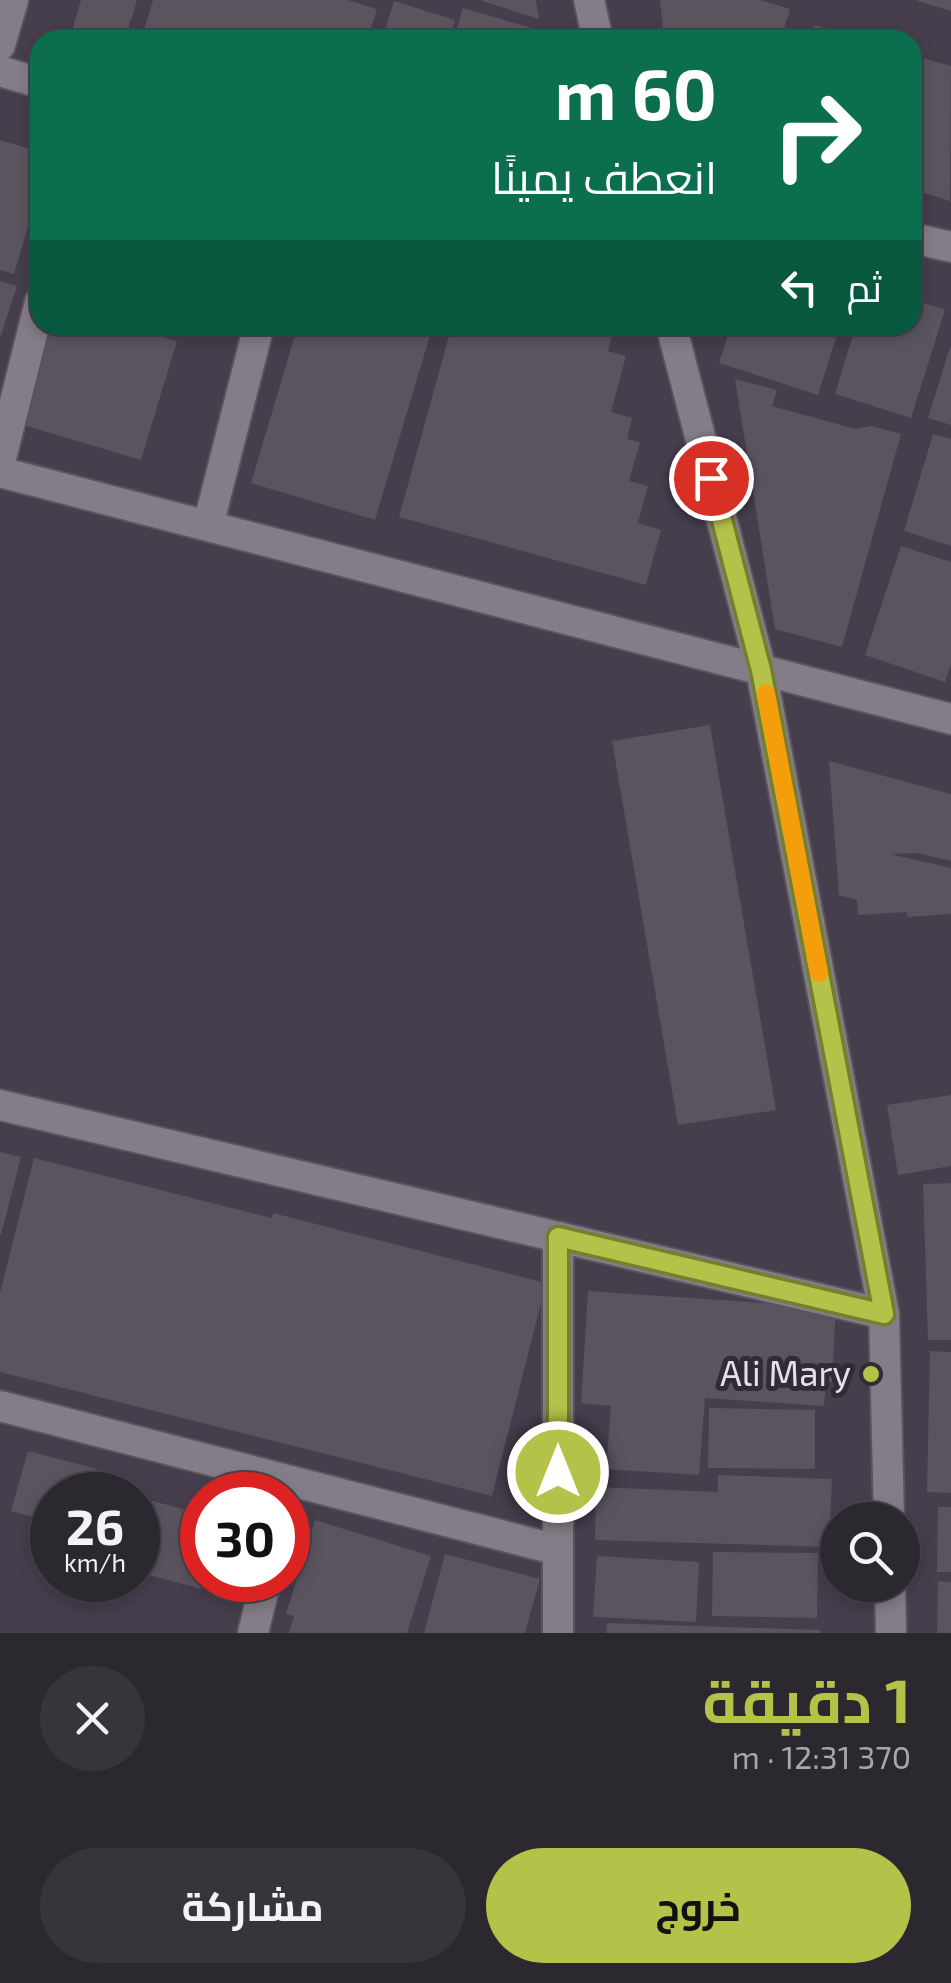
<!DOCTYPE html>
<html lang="ar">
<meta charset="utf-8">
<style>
:root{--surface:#2c2830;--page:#38343c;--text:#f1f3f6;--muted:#a6a6ab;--line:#48444c;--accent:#b5c249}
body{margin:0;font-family:"Exo 2",Cairo,sans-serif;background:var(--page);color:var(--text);direction:rtl;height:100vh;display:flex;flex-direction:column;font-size:38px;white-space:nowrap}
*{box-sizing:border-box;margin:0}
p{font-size:32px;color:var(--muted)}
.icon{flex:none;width:55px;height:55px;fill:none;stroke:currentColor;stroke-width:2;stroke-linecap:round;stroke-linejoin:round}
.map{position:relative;height:1633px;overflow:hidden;direction:ltr}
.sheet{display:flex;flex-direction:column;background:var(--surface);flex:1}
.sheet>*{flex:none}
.top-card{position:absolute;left:30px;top:30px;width:892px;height:305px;border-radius:30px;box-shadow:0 5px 15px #0003,0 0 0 2px var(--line);direction:rtl;background:#0b6e4f;color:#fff;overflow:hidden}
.fabs{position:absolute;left:820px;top:1502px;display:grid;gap:20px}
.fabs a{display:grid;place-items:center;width:100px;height:100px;border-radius:50%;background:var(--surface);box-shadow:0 5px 15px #0003,0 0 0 2px var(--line);font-size:50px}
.speed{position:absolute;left:30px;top:1472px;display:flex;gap:20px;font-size:50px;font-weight:700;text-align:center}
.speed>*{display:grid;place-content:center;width:130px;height:130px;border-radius:50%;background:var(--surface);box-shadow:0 5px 15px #0003,0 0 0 2px var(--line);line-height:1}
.speed small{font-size:25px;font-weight:400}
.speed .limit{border:15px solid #d22;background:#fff;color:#111}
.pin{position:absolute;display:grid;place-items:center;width:85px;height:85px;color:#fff;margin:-42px;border:5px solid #fff;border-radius:50%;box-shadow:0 2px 10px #0007}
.me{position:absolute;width:110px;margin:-55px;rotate:0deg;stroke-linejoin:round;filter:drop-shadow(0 0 8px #0008)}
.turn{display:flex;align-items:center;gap:35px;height:210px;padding:0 40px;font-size:45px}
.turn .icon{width:130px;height:130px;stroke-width:2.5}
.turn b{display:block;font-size:70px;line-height:85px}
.then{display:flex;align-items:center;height:95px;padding:0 40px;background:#0003;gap:20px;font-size:38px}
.round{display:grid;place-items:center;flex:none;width:105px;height:105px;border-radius:52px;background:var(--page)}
.head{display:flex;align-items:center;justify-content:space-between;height:170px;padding:0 40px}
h1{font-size:60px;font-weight:700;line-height:75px;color:var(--accent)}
.cta{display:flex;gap:20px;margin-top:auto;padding:20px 40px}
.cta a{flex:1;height:115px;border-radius:60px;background:var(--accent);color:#111;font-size:40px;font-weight:700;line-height:115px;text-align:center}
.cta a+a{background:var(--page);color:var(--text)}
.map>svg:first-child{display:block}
.built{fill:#463d4d;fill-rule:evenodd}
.building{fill:#5a545f}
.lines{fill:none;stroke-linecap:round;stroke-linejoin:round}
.minor-casing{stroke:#58545c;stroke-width:34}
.minor{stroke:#847d89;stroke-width:30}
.route-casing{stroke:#767e2f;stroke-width:25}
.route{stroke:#b5c249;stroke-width:18}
.slow{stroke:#f59e0b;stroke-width:18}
.poi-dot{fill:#b5c249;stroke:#312b35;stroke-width:4}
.labels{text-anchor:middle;stroke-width:10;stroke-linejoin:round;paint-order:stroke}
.poi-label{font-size:35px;fill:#e4e0e7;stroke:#312b35;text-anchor:end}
</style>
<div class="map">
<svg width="951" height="1633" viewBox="0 0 951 1633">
<rect width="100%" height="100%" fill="#3b3540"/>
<path class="built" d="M0 0H951V1633H0ZM40 40H912V325H40ZM52 1495H138V1580H52ZM202 1495H288V1580H202ZM838 1520H902V1585H838Z"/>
<g class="building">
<path d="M81 0H137L125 40H80L70 37Z"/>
<path d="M153 0H348L377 9 367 40H141Z"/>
<path d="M482 0H536L539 19 482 1Z"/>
<path d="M660 0H760L790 9 781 40H664Z"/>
<path d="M917 0H951V11L917 1Z"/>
<path d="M394 1 455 20 449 40H382Z"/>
<path d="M463 8 553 34V40H453Z"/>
<path d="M815 25 862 39 861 40H811Z"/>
<path d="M912 55 951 66 950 201 912 189Z"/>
<path d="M0 140 40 152V186L14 274 0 270Z"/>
<path d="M0 281 17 286 1 335H0Z"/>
<path d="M912 299 945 310 911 418 835 394 856 325H912Z"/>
<path d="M47 325H123L177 341 141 460 17 423Z"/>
<path d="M298 325H433L375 520 251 483Z"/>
<path d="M452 325H604L603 328 613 331 608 351 626 356 611 412 632 418 627 439 640 442 629 481 648 486 638 523 661 530 646 585 399 517Z"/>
<path d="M731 325H840L818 395 719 363Z"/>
<path d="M950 347H951V425L928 418Z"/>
<path d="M735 379 777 390 772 406 855 429 872 426 901 434 842 647 775 629Z"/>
<path d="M933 434 951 439V546L904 531Z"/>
<path d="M901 546 951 562V664L945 682 865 655Z"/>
<path d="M710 725 776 1110 678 1125 612 741Z"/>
<path d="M829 761 951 794V861L918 853 890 854 951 868V914L907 917V912L858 915 857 900 839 895Z"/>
<path d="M951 1095V1166L898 1175 887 1105Z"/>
<path d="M0 1152 21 1157 1 1235 0 1234Z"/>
<path d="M34 1158 272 1218 273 1213 546 1283 492 1496 0 1372V1293Z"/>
<path d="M951 1183V1340H928L923 1184Z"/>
<path d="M588 1291 836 1308 832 1382H826L824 1406 705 1398 699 1475 606 1469 611 1406 581 1403Z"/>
<path d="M930 1351 951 1352V1493L927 1492Z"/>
<path d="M709 1408 815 1410V1469L708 1468Z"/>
<path d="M28 1451 112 1473 109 1485 124 1489 123 1495H52V1522L11 1511Z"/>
<path d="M718 1475 832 1479 829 1547 595 1540 596 1487 718 1492Z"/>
<path d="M138 1497 197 1513 202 1497V1580H224L220 1594 138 1572Z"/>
<path d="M938 1507H951V1572H937Z"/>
<path d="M315 1520 431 1556 407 1633H289L294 1616 286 1614Z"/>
<path d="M713 1552 818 1553 817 1618 712 1616Z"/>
<path d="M445 1554 540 1579 525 1633H424Z"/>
<path d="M597 1556 699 1562 696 1622 593 1617Z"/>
<path d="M938 1581 951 1582V1633H937Z"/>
<path d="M607 1623 820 1630V1633H606Z"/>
</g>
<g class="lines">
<defs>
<g id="minor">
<path d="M589 0 598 40"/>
<path d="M0 45 13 0"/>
<path d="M0 71 40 83"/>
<path d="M912 238 951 247"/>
<path d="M671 325 761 670 884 1314 889 1520"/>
<path d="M0 462 40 302"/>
<path d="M0 472 951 719"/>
<path d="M208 526 259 325"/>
<path d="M0 1105 884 1314"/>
<path d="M558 1237V1633"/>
<path d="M0 1406 558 1550"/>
<path d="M890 1585 891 1633"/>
<path d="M253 1633 266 1580"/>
</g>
</defs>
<use href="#minor" class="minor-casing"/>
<use href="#minor" class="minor"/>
</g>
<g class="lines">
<defs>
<path id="route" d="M558 1472V1237L884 1314 761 670 711 478"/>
</defs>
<use href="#route" class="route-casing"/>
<use href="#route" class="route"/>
<path class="slow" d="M766 693 819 973"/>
</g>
<circle class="poi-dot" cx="871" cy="1374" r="10"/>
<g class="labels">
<g class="poi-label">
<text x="851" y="1386">Ali Mary</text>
</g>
</g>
</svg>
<div class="fabs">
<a><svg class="icon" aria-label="search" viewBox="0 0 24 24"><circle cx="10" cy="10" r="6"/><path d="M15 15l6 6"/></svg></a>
</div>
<div class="speed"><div>26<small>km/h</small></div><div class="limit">30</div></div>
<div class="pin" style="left:711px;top:478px;background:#d93025"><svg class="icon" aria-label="arrive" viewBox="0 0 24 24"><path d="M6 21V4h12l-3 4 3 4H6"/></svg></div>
<svg class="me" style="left:558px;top:1472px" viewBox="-20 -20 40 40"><circle r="17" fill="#b5c249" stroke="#fff" stroke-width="3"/><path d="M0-11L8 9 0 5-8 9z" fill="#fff"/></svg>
<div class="top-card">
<div class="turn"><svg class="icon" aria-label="right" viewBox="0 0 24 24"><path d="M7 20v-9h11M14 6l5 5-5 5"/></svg><div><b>60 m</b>انعطف يمينًا</div></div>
<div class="then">ثم<svg class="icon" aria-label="left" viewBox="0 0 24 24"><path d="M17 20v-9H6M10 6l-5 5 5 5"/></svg></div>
</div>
</div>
<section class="sheet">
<div class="head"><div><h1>1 دقيقة</h1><p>370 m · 12:31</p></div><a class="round"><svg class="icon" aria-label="close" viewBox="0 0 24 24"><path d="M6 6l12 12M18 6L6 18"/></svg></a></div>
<div class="cta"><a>خروج</a><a>مشاركة</a></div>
</section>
